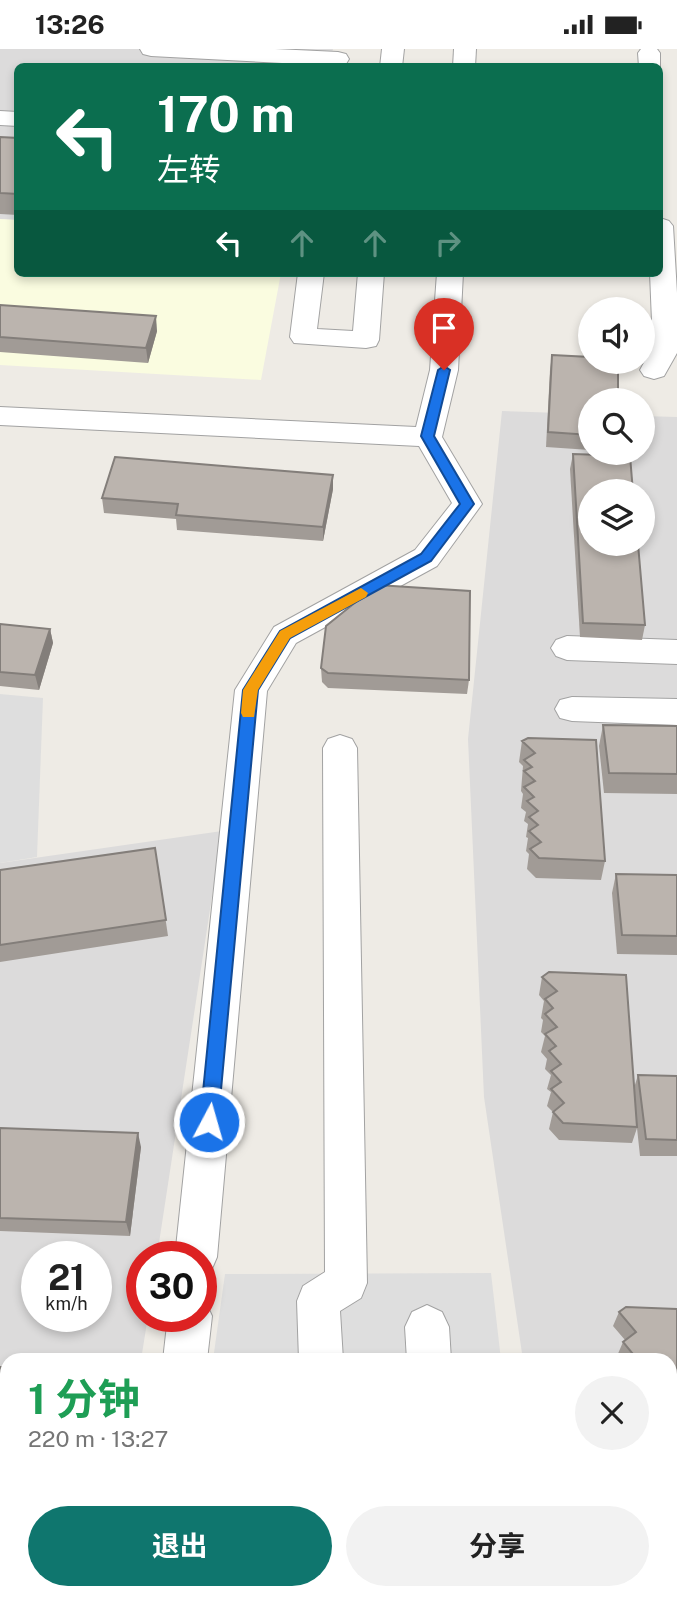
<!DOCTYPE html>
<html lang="zh">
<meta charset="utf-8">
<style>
:root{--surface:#fff;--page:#f2f2f2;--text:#222;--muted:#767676;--accent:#0f766e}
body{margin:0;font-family:"Public Sans","Noto Sans SC",sans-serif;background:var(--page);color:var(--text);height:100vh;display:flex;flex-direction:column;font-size:26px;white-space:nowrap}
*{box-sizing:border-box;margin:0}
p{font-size:23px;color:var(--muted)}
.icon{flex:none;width:38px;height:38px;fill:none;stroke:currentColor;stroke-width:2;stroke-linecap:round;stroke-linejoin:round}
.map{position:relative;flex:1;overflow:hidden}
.panel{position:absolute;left:0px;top:1304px;width:677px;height:247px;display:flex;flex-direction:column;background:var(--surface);border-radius:21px 21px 0 0;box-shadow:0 4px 10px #0003}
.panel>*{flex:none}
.hud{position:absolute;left:14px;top:14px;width:649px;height:214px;border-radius:10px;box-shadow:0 4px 10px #0003;background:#0b6e4f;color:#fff;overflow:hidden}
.controls{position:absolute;left:578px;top:248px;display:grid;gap:14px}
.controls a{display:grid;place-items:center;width:77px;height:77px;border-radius:50%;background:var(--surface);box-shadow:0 4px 10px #0003;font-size:35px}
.speed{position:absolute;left:21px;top:1192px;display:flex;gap:14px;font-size:35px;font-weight:700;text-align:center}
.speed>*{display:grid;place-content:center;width:91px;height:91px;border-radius:50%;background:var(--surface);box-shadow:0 4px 10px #0003;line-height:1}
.speed small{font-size:18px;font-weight:400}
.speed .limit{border:10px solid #d22;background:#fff;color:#111}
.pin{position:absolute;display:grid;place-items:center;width:60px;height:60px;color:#fff;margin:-72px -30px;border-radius:50% 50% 50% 0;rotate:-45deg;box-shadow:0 0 7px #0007}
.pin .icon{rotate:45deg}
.me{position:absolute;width:77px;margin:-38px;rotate:6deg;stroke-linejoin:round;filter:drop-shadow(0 0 5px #0008)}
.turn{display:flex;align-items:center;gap:24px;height:147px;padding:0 28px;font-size:32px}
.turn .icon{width:91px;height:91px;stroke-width:2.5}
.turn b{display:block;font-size:49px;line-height:60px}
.lanes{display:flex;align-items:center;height:66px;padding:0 28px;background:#0003;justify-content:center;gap:35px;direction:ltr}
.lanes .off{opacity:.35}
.round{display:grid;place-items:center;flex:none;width:74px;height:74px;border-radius:37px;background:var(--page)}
.head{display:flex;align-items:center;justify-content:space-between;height:119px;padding:0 28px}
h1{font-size:42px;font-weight:700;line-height:52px;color:#1e9e55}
.cta{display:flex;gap:14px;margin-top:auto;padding:14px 28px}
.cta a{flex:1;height:80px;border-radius:42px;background:var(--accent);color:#fff;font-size:28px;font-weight:700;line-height:80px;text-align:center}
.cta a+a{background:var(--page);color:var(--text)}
.status{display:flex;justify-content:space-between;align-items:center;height:49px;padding:0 35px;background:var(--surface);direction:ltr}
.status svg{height:19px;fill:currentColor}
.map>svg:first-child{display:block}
.residential{fill:#dcdbdb;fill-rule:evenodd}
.education{fill:#fafce0}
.parking{fill:#dedede}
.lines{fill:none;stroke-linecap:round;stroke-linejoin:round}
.minor-casing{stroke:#a2a2a2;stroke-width:2}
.minor{fill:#fff;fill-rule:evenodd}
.wall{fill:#a19b96}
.shaded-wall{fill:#837e7a}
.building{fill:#bbb4ae;stroke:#837e7a;stroke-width:2}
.route{fill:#1a73e8;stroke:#114b97;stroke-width:2}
.slow{fill:#f59e0b}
</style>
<div class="status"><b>13:26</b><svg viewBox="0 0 49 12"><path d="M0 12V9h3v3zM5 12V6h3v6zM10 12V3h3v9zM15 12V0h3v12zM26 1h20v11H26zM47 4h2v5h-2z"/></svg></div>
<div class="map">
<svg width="677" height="1549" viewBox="0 0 677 1549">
<rect width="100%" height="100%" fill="#eeebe5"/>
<g class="residential">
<path d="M0 0H333L329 17 18 18 17 171 0 170Z"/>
<path d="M502 362 590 365V404H642V367L677 368V1549H558L557 1544H670V1311H523L484 1048 468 690ZM590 443H642V495H590Z"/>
<path d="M222 782 157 1207 142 1208V1267H148L141 1311H7V1469H0V814ZM37 1208H96V1267H37Z"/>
</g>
<path class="education" d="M0 170 17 171 18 224H281L261 331 0 316Z"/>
<g class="parking">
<path d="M0 645 43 649 37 808 0 814Z"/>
<path d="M491 1224 501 1311H213L225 1225Z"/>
<path d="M210 1544H530L531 1549H212Z"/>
</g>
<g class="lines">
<defs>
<g id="minor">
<path d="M140 0H275L338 3 346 5 349 10 346 15 338 17 151 7 143 5Z"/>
<path d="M382 0H404L402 18H380Z"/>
<path d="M454 0H476L475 18H453Z"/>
<path d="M641 0H657L660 4V20V18H639L638 4Z"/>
<path d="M0 62 18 63V77L0 76Z"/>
<path d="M660 169 669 172 673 177 677 244V304L664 327 654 330 644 327 640 321 653 297 650 224H660Z"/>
<path d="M298 224H324L317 280 353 282 358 224H384L379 291 376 297 366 299 294 294 290 288Z"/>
<path d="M437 224H463L458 321 442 388 482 455 437 517 296 594 267 642 217 1208 211 1222 201 1226V1208H175L235 641 274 578 415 501 452 454 419 397 0 376V358L416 378 430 321Z"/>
<path d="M567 587 677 591V615L567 611 556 607 551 599 556 591Z"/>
<path d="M572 648 677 650V676L572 672 560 669 555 660 560 651Z"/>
<path d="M340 686 352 690 357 699 367 1234 361 1249 340 1262 343 1311H299L297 1252 303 1237 325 1223 323 699 328 690Z"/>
<path d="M201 1250 205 1252 212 1267 207 1311H163L168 1267H201Z"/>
<path d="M427 1256 442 1263 449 1278 451 1311H407L405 1278 412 1263Z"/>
<path d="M168 1544H216L217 1549H169Z"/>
<rect x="310" y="1544" width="48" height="5"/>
<rect x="425" y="1544" width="48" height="5"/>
</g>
</defs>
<use href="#minor" class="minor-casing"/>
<use href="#minor" class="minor"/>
</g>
<g class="wall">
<path d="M0 88 18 89V166L0 165Z"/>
<path d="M0 256 157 282 148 314 0 303Z"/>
<path d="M552 306 590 352V401L546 398 550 321Z"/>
<path d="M573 405 645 576 642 591 580 588 570 420Z"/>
<path d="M333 426V440L323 492 177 481 176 470 104 464 102 449Z"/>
<path d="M0 575 50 580 53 594 39 641 0 637Z"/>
<path d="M321 619 469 631 467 645 328 639 322 633Z"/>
<path d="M603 676 677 677V745L604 744 599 697Z"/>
<path d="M528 689 605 812 601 831 536 829 527 820 529 805 526 802 528 789 526 788 528 775 524 772 526 763 521 759 523 745 521 742 523 717 519 713 522 692Z"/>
<path d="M155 799 168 887 0 913V821Z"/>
<path d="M616 825 677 826V906L617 905 612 844Z"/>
<path d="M549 923 634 1039 638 1026 677 1027V1107H640L637 1079 632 1094 559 1091 549 1080 553 1063 547 1057 551 1043 547 1040 551 1026 545 1020 547 1010 541 1003 545 987 541 983 543 971 541 969 544 952 539 946 542 928Z"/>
<path d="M0 1079 141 1098 130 1187 0 1182Z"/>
<path d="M677 1260V1472L670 1471V1311H620L617 1307 623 1293 625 1291 613 1277 619 1263Z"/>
<path d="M0 1318H7V1410L0 1409Z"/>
</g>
<g class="shaded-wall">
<path d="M156 267 157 282 148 314 146 299Z"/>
<path d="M333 426V440L323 492V478Z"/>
<path d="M50 580 53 594 39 641 35 626Z"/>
<path d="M138 1084 141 1098 130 1187 126 1173Z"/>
</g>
<g class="building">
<path d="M0 88 18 89V145L0 144Z"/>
<path d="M0 256 156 267 146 299 0 288Z"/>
<path d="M552 306 590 308V313H618V352H590V386L548 383Z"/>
<path d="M573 405 630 407 633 443H590V495H638L645 576 583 574Z"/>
<path d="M115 408 333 426 323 478 176 466 178 455 102 449Z"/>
<path d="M377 536 470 542 469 631 328 624 321 619 326 577Z"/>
<path d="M0 575 50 580 35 626 0 623Z"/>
<path d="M603 676 677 677V725L609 724Z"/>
<path d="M528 689 596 691 605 812 539 809 530 800 541 793 529 782 538 776 529 768 538 762 527 752 534 748 524 738 535 732 524 722 532 718 524 711 535 704 522 692Z"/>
<path d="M155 799 166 871 0 896V821Z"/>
<path d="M616 825 677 826V887L622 886Z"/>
<path d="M549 923 626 926 637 1078 563 1074 553 1063 564 1054 551 1040 561 1033 551 1022 561 1015 549 1002 556 997 545 985 557 978 545 965 553 959 545 950 557 942 542 928Z"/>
<path d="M638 1026 677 1027V1091L646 1090Z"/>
<path d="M0 1079 138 1084 126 1173 0 1169Z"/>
<path d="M626 1258 677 1260V1460H670V1311H625L633 1305 623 1293 636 1283 619 1263Z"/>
<path d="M0 1318H7V1400L0 1399Z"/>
</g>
<path class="route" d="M444 317 450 321 434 387 474 455 431 512 290 589 258 641 218 1073 215 1078 209 1081 202 1078 200 1073 243 641 280 582 421 505 460 455 421 387 438 321Z"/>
<path class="slow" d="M361 539 368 544 366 548 290 589 258 641 254 668H243L241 664 243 641 280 582Z"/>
</svg>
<div class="controls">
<a><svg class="icon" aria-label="sound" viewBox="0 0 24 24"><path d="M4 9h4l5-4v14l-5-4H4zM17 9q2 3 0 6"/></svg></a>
<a><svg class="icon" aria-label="search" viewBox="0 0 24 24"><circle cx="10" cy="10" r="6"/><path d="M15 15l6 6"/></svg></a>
<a><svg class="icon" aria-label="layers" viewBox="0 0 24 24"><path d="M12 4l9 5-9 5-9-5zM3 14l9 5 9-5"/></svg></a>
</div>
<div class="speed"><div>21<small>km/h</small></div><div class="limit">30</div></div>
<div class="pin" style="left:444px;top:321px;background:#d93025"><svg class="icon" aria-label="arrive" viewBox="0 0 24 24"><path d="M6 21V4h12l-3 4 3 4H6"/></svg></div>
<svg class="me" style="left:209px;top:1073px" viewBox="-20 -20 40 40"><circle r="17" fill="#1a73e8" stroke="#fff" stroke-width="3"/><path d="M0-11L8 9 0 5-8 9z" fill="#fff"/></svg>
<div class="hud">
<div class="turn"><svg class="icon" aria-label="left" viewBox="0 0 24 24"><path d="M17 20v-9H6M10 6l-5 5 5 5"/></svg><div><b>170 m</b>左转</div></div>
<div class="lanes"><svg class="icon" aria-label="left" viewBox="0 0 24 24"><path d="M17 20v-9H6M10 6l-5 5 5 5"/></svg><svg class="icon off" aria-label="ahead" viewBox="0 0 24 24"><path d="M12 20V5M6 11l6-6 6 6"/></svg><svg class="icon off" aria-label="ahead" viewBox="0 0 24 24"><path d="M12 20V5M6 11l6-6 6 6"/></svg><svg class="icon off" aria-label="right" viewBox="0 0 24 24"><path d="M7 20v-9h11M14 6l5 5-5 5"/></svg></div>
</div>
<section class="panel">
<div class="head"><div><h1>1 分钟</h1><p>220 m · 13:27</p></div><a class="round"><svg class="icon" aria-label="close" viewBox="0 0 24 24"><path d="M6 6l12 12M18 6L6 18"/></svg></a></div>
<div class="cta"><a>退出</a><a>分享</a></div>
</section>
</div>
